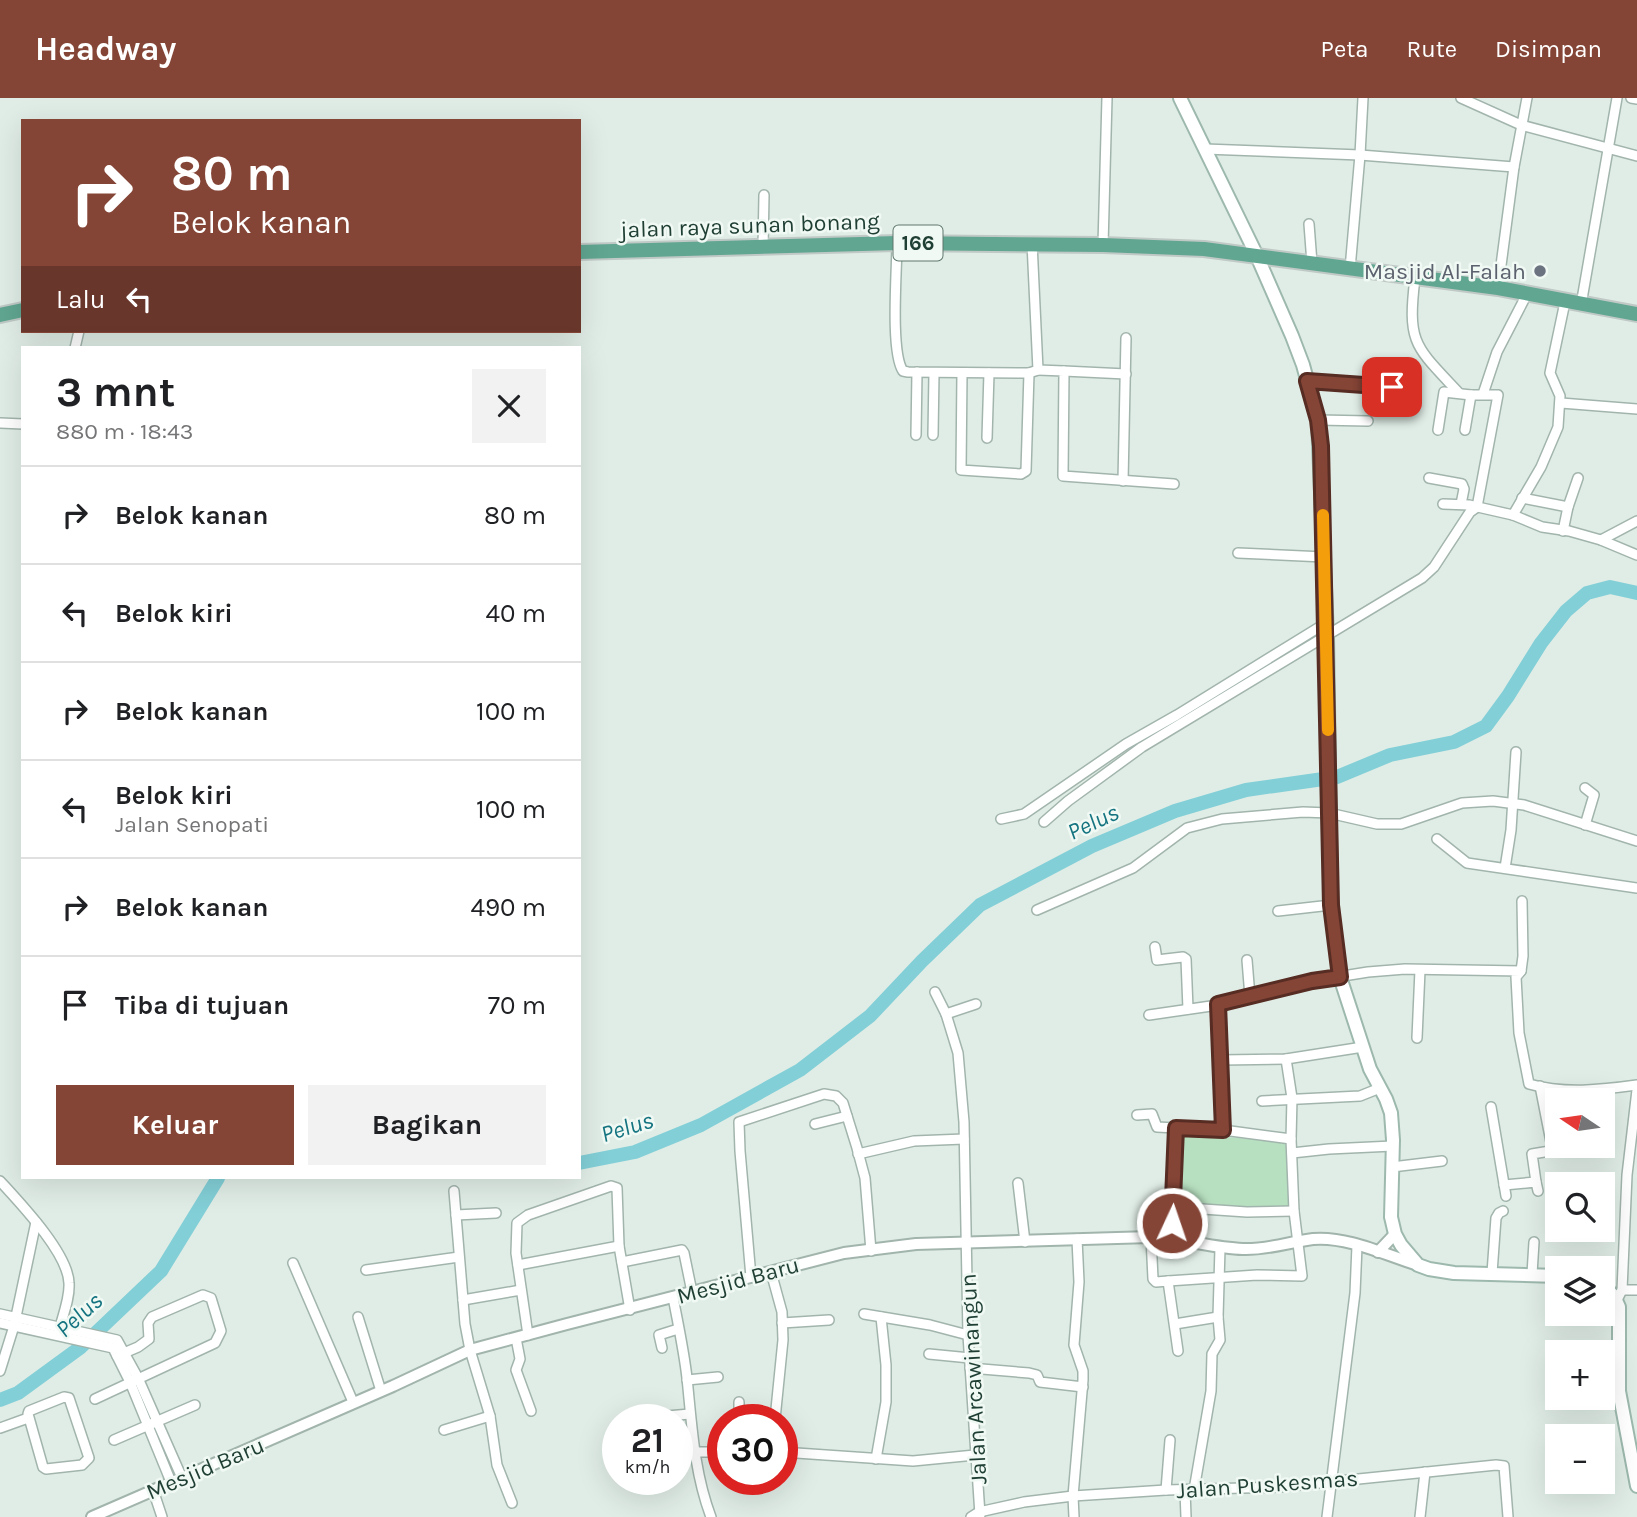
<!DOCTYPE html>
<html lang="id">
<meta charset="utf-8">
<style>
:root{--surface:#fff;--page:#f2f2f2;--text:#202124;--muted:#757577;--line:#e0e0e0;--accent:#844436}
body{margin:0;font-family:Karla,sans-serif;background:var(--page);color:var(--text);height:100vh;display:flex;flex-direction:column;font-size:26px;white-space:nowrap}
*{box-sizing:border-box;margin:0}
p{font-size:23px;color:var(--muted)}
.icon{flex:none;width:38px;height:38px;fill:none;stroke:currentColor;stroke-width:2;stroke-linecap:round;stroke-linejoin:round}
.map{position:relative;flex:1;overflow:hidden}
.side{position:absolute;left:21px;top:248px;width:560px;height:833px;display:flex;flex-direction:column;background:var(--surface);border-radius:0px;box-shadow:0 7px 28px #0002}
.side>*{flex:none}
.guide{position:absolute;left:21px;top:21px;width:560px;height:214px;border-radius:0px;box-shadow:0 7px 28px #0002;background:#844436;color:#fff;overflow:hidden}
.needle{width:46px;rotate:283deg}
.fabs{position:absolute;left:1545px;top:990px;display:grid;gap:14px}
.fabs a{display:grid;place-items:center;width:70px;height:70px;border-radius:0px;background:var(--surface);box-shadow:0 7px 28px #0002;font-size:35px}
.speed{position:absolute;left:602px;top:1306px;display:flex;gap:14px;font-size:35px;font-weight:700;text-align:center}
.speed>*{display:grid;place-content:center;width:91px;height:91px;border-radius:50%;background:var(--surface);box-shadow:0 7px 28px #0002;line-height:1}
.speed small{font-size:18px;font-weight:400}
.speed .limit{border:10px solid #d22;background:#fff;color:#111}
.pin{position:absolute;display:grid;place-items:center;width:60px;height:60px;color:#fff;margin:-30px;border-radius:14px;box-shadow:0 4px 10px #0006}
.me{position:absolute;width:77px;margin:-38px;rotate:3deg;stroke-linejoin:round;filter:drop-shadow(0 0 5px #0008)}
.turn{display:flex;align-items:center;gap:24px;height:147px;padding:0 35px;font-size:32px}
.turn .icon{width:91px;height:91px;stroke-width:2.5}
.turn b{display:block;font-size:49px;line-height:60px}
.then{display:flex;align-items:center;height:66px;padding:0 35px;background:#0003;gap:14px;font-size:26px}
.round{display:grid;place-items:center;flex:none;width:74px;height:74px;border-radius:0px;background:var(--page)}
.summary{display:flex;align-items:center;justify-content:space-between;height:119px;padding:0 35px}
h1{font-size:42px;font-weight:700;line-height:52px}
.action{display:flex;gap:14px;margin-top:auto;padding:14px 35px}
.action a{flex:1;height:80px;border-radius:0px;background:var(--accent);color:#fff;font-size:28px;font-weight:700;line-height:80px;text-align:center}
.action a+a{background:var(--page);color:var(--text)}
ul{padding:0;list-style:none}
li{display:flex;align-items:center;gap:21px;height:98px;padding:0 35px;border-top:2px solid var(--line)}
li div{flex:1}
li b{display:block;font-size:26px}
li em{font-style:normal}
header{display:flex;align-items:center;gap:42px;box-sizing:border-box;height:98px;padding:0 35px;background:var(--accent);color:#fff}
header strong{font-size:33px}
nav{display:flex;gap:38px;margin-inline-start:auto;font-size:24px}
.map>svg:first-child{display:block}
.green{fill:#b7e0c0}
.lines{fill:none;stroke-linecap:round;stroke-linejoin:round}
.river{stroke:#83cfd7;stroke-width:14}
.minor-casing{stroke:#a2b5ad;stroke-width:12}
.tertiary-casing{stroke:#a2b5ad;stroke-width:14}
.secondary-casing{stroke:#9db9ae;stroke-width:16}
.primary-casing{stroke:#c0c9c6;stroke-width:18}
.minor{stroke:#fff;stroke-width:9}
.tertiary{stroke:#fff;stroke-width:10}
.secondary{stroke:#fff;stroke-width:12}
.primary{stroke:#60a690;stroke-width:14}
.route-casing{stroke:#562c23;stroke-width:18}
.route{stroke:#844436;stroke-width:12}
.slow{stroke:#f59e0b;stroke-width:12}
.worship-dot{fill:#6b7280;stroke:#f1f9f4;stroke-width:2.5}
.labels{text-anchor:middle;stroke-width:5;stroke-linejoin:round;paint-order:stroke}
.shield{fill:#f1f9f4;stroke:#5e776e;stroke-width:2}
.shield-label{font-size:21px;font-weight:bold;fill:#1f3f34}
.street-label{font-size:23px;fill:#1f3f34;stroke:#f1f9f4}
.worship-label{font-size:23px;fill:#5b616d;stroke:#f1f9f4;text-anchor:end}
.water-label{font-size:24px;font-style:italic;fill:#147480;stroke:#f1f9f4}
</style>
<header>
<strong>Headway</strong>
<nav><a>Peta</a><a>Rute</a><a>Disimpan</a></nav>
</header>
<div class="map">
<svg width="1637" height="1419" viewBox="0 0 1637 1419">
<rect width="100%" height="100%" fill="#e0ede6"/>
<path class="green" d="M1177 1035 1288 1044V1115L1169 1107Z"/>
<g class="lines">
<g class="river">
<path d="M579 1065 635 1054 701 1027 800 972 870 918 922 863 980 807 1092 748 1175 713 1246 692 1337 679 1390 657 1454 644 1486 628 1508 598 1541 545 1566 513 1587 495 1610 489 1637 495"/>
<path d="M0 1302 18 1295 81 1249 161 1173 218 1080"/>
</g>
<defs>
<g id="minor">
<path d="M1461 0 1521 27 1637 58"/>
<path d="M1631 0 1637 1"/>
<path d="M1205 51 1360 57 1514 69"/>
<path d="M1309 126 1312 165"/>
<path d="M897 145C897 171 890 254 903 273L908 274 1029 275 1038 272 1032 145"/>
<path d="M1103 147 1107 0"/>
<path d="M763 149 764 97"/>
<path d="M1350 171 1360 57 1363 0"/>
<path d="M1415 180C1407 246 1415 248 1459 295"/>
<path d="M1498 190 1514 69 1527 0"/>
<path d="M1581 207 1617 0"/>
<path d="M75 250 79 233"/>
<path d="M1038 272 1064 273 1063 378 1174 386"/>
<path d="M1064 273 1126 276"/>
<path d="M962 275 961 372 1021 376 1026 373 1029 275"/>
<path d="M1307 283 1416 290"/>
<path d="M1483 296 1497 254 1527 196"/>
<path d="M1561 305 1637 311"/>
<path d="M1318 322 1368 323"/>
<path d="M0 325 23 326"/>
<path d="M1465 332 1471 297"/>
<path d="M916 337 917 274"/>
<path d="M933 337 934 275"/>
<path d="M987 340 989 275"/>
<path d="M1429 380 1462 386 1464 391 1461 406"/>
<path d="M1123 383 1126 240"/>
<path d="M1522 400 1568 409"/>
<path d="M1443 406 1469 407 1513 417 1542 429 1569 433 1601 442 1637 457"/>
<path d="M1513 417 1541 369 1558 329 1560 298 1550 275 1565 204"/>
<path d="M1563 433 1568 409 1578 380"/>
<path d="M1601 442 1637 423"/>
<path d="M1238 455 1324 459"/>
<path d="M1585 690 1594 697 1585 727"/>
<path d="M1001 721 1024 716 1126 646 1177 617 1326 525"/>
<path d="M1044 724 1068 703 1142 649 1422 480 1434 469 1470 414 1477 409 1498 297H1471L1444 294 1438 332"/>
<path d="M1437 741 1467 765 1637 790"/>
<path d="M1505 770 1511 732 1516 654"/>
<path d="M1037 812 1133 770 1187 730 1222 721 1303 714 1329 715 1377 726H1401L1462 705 1493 703 1524 707 1637 743"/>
<path d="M1278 813 1331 807"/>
<path d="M1155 849 1157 862 1183 859 1186 861 1188 911"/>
<path d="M1247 862 1250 899"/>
<path d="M1521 873 1523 858 1522 803"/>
<path d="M935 894 946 916 976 906"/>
<path d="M1218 907 1223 1032"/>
<path d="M946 916 958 955 964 1024 968 1237 980 1417"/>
<path d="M1149 917 1218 907 1312 883 1368 874 1405 871 1521 873 1516 879 1519 935 1529 986C1564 996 1601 992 1637 987"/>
<path d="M1417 940 1420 872"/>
<path d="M1286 961 1292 1000 1291 1041"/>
<path d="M1221 962 1286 961 1363 949"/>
<path d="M1262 1003 1360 998 1380 990"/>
<path d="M1491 1009 1506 1098"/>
<path d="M1137 1017 1152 1016 1157 1029 1176 1030"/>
<path d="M815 1026 847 1018"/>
<path d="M1292 1055 1329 1051 1393 1048"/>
<path d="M858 1056 914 1043 964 1041"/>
<path d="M1392 1069 1442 1063"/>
<path d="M0 1083C20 1105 68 1155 69 1185 70 1200 63 1217 59 1232"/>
<path d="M1536 1084 1532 1056 1550 1053 1552 1049 1540 988"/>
<path d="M1018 1085 1025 1144"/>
<path d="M1504 1087 1536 1084 1538 1093"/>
<path d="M454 1093 465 1226 470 1252 490 1318 497 1367 512 1405"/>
<path d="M1173 1109 1247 1114 1294 1113"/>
<path d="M456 1117 496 1115"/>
<path d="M1151 1139 1153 1181 1156 1184 1168 1183 1178 1253"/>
<path d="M622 1164 682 1152 684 1155 692 1194"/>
<path d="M293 1165 353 1304"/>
<path d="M518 1167 619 1148"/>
<path d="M366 1172 459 1159"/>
<path d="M771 1174 782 1214 783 1242 775 1321"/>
<path d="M1492 1175 1496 1120 1499 1115 1503 1113"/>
<path d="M1532 1176 1534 1144"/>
<path d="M751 1179 740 1053 739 1024 824 996 836 998 843 1005 857 1050 865 1080 871 1153"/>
<path d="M1168 1183 1257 1177 1302 1178 1294 1113 1291 1041 1223 1032 1177 1029 1175 1032 1172 1140"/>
<path d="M1622 1192H1637"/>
<path d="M673 1199C678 1226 684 1253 687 1280 692 1328 694 1374 711 1419"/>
<path d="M463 1202 521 1192"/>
<path d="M1617 1202 1622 1192 1627 1077 1637 992"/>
<path d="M0 1216 117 1242 138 1280 182 1380"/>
<path d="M864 1216 930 1227 968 1237"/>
<path d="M358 1219 381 1293"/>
<path d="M0 1225 113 1250 130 1284 171 1384"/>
<path d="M782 1225 829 1222"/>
<path d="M1175 1226 1218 1219"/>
<path d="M528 1237 516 1155 517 1125 528 1117 611 1088 617 1090 619 1148 630 1212"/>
<path d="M516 1240 520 1261 516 1272 531 1313"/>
<path d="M662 1250 659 1237 678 1231"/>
<path d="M929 1256 970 1260"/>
<path d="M970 1270 1029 1275 1037 1277 1040 1284 1083 1289"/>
<path d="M0 1273 14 1228 36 1124"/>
<path d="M687 1282 718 1279"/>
<path d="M64 1299 69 1300 89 1360 82 1367 46 1371 43 1369 28 1316 29 1313Z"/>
<path d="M95 1301 215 1245 221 1233 211 1200 203 1197 152 1219 148 1225 149 1241 138 1249 117 1258"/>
<path d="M632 1321 690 1316"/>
<path d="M739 1321V1304"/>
<path d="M0 1330 28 1320"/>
<path d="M444 1332 490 1318"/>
<path d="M114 1342 195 1307"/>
<path d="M694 1354H723"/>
<path d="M782 1354 913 1363 975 1357"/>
<path d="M876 1361 886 1304V1267L881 1219"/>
<path d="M153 1392 162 1419"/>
<path d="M1166 1392 1170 1342"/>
<path d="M1185 1392 1186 1419"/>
<path d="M1194 1392 1211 1293 1212 1256 1220 1242 1218 1219 1220 1150"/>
<path d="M971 1419 979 1414 1024 1404 1073 1398 1166 1392 1280 1389 1496 1367 1504 1368 1508 1419"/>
<path d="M1074 1419 1073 1398 1083 1282V1273L1074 1247 1079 1184 1077 1141"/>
<path d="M1327 1419 1355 1195 1357 1148"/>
<path d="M1420 1419 1425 1374"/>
</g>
<g id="tertiary">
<path d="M1378 1154 1395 1136"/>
<path d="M92 1419 393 1288 470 1252 567 1226 844 1155 916 1146 1151 1139C1182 1140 1212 1150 1243 1151 1267 1152 1289 1144 1313 1141 1347 1138 1386 1157 1418 1167"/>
</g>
<g id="secondary">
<path d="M1180 0 1257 158 1292 238 1303 267 1318 322 1327 538 1331 807 1340 879 1370 971 1386 1001 1391 1015 1393 1042 1391 1119 1395 1136 1401 1147 1418 1167 1429 1171 1454 1175 1558 1178"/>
<path d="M1603 1188 1614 1198 1619 1209V1293L1637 1388"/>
</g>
<g id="primary">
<path d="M579 154 897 145 1103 147 1204 151 1498 190 1637 216"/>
<path d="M0 217 23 212"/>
</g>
</defs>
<use href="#minor" class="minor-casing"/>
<use href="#tertiary" class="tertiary-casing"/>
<use href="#secondary" class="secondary-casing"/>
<use href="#primary" class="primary-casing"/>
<use href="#minor" class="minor"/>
<use href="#tertiary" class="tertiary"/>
<use href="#secondary" class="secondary"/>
<use href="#primary" class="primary"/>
</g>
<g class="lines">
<defs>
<path id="route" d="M1172 1125 1176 1030 1223 1032 1218 906 1312 883 1340 879 1331 807 1321 348 1318 322 1307 283 1392 289"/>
</defs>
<use href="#route" class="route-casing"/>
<use href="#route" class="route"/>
<path class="slow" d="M1323 417 1328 632"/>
</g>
<circle class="worship-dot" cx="1540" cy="173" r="7"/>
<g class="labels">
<rect class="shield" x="893.5" y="127.5" width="49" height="35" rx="5"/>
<g class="shield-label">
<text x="918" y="152">166</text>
</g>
<g class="street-label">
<text transform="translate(750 127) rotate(-2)" y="8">jalan raya sunan bonang</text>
<text transform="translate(738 1182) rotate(-15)" y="8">Mesjid Baru</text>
<text transform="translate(973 1281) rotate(-93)" y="8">Jalan Arcawinangun</text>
<text transform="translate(205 1370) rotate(-23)" y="8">Mesjid Baru</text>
<text transform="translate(1267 1386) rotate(-4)" y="8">Jalan Puskesmas</text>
</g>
<g class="worship-label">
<text x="1526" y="181">Masjid Al-Falah</text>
</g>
<g class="water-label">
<text transform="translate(1093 724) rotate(-25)" y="8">Pelus</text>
<text transform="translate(627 1029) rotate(-17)" y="8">Pelus</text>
<text transform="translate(79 1217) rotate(-42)" y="8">Pelus</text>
</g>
</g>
</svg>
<div class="fabs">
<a><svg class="needle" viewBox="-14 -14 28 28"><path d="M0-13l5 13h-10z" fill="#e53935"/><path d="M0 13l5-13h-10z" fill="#757577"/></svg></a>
<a><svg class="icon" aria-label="search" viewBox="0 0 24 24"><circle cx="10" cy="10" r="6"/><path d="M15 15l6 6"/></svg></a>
<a><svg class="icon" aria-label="layers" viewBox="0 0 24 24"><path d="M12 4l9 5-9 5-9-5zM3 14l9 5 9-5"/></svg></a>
<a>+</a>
<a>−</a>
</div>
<div class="speed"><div>21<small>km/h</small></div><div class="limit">30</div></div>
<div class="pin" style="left:1392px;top:289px;background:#d93025"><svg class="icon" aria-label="arrive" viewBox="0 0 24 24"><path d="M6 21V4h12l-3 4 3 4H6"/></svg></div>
<svg class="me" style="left:1172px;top:1125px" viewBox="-20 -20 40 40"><circle r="17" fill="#844436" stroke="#fff" stroke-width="3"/><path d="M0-11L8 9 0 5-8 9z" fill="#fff"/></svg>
<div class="guide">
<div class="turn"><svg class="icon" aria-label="right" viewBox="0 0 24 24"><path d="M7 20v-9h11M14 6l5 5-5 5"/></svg><div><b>80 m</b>Belok kanan</div></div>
<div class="then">Lalu<svg class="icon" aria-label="left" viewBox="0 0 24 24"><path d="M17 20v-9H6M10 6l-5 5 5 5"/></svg></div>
</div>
<section class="side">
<div class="summary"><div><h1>3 mnt</h1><p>880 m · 18:43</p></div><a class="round"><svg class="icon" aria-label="close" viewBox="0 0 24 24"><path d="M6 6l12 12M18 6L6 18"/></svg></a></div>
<ul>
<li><svg class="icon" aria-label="right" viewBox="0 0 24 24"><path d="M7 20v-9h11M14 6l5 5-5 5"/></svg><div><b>Belok kanan</b></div><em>80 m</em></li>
<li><svg class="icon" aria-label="left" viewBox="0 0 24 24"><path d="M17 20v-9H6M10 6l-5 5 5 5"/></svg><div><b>Belok kiri</b></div><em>40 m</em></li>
<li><svg class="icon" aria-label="right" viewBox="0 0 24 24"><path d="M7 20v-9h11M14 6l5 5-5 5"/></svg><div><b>Belok kanan</b></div><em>100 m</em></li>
<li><svg class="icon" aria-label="left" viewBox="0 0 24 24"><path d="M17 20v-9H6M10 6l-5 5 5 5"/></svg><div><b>Belok kiri</b><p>Jalan Senopati</p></div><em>100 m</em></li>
<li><svg class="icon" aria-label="right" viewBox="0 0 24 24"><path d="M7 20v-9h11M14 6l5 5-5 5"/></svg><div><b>Belok kanan</b></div><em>490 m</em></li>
<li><svg class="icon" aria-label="arrive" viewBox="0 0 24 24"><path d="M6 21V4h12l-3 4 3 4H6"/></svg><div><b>Tiba di tujuan</b></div><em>70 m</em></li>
</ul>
<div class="action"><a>Keluar</a><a>Bagikan</a></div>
</section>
</div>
